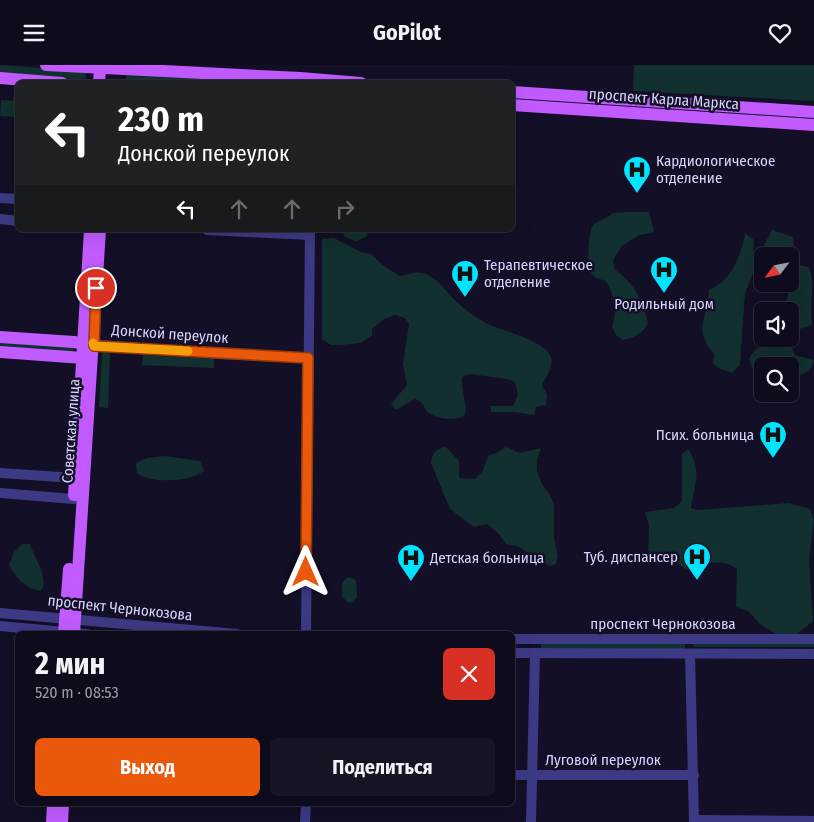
<!DOCTYPE html>
<html lang="ru">
<meta charset="utf-8">
<style>
:root{--surface:#0e0b1c;--page:#171425;--text:#f1f3f6;--muted:#9b9ba3;--line:#2e2b3b;--accent:#ea580c}
body{margin:0;font-family:"Fira Sans Condensed",sans-serif;background:var(--page);color:var(--text);height:100vh;display:flex;flex-direction:column;font-size:19px;white-space:nowrap}
*{box-sizing:border-box;margin:0}
p{font-size:16px;color:var(--muted)}
.icon{flex:none;width:28px;height:28px;fill:none;stroke:currentColor;stroke-width:2;stroke-linecap:round;stroke-linejoin:round}
.map{position:relative;flex:1;overflow:hidden}
.details{position:absolute;left:15px;top:566px;width:500px;height:175px;display:flex;flex-direction:column;background:var(--surface);border-radius:8px;box-shadow:0 5px 20px #0002,0 0 0 1px var(--line)}
.details>*{flex:none}
.banner{position:absolute;left:15px;top:15px;width:500px;height:152px;border-radius:8px;box-shadow:0 5px 20px #0002,0 0 0 1px var(--line);background:#202124;color:#fff;overflow:hidden}
.needle{width:32px;rotate:238deg}
.controls{position:absolute;left:754px;top:182px;display:grid;gap:10px}
.controls a{display:grid;place-items:center;width:45px;height:45px;border-radius:8px;background:var(--surface);box-shadow:0 5px 20px #0002,0 0 0 1px var(--line);font-size:25px}
.pin{position:absolute;display:grid;place-items:center;width:42px;height:42px;color:#fff;margin:-21px;border:2px solid #fff;border-radius:50%;box-shadow:0 1px 5px #0007}
.me{position:absolute;width:55px;margin:-28px;rotate:0deg;stroke-linejoin:round;filter:drop-shadow(0 0 4px #0008)}
.turn{display:flex;align-items:center;gap:18px;height:105px;padding:0 20px;font-size:22px}
.turn .icon{width:65px;height:65px;stroke-width:2.5}
.turn b{display:block;font-size:35px;line-height:42px}
.lanes{display:flex;align-items:center;height:48px;padding:0 20px;background:#0003;justify-content:center;gap:25px;direction:ltr}
.lanes .off{opacity:.35}
.round{display:grid;place-items:center;flex:none;width:52px;height:52px;border-radius:8px;background:var(--page)}
.head{display:flex;align-items:center;justify-content:space-between;height:85px;padding:0 20px}
h1{font-size:30px;font-weight:700;line-height:38px}
.button{display:flex;gap:10px;margin-top:auto;padding:10px 20px}
.button a{flex:1;height:58px;border-radius:8px;background:var(--accent);color:#fff;font-size:20px;font-weight:700;line-height:58px;text-align:center}
.button a+a{background:var(--page);color:var(--text)}
header{display:flex;justify-content:space-between;align-items:center;height:65px;padding:0 20px;background:var(--surface);font-size:22px;font-weight:700}
.map>svg:first-child{display:block}
.green{fill:#12302f}
.lines{fill:none;stroke-linecap:round;stroke-linejoin:round}
.minor{stroke:#3d3a85;stroke-width:10}
.major{stroke:#c25bff;stroke-width:12}
.route-casing{stroke:#983908;stroke-width:12}
.route{stroke:#ea580c;stroke-width:9}
.slow{stroke:#f59e0b;stroke-width:9}
.labels{text-anchor:middle;stroke-width:5;stroke-linejoin:round;paint-order:stroke}
.street-label{font-size:15px;fill:#d9d4ff;stroke:#130f26}
.poi-label{font-size:15px;fill:#d9d4ff;stroke:#130f26;text-anchor:start}
</style>
<header><svg class="icon" aria-label="menu" viewBox="0 0 24 24"><path d="M4 6h16M4 12h16M4 18h16"/></svg>GoPilot<svg class="icon" aria-label="heart" viewBox="0 0 24 24"><path d="M12 20l-8-8c-3-5 5-10 8-4 3-6 11-1 8 4z"/></svg></header>
<div class="map">
<svg width="814" height="757" viewBox="0 0 814 757">
<rect width="100%" height="100%" fill="#130f26"/>
<g class="green">
<path d="M0 0 86 6V15L0 9Z"/>
<path d="M634 0H814V36L633 26Z"/>
<path d="M126 9 298 18H165L126 16Z"/>
<path d="M15 19H17V52L0 51 1 35 13 36Z"/>
<path d="M628 147H649L654 165 652 168 639 170 622 181 613 195 615 205C633 216 644 237 648 258 642 269 635 272 623 275L616 270 612 262C618 242 615 234 606 216 599 214 593 213 590 206 587 199 588 166 593 160 598 156 606 154 613 148Z"/>
<path d="M341 165H370L366 172 356 176 345 172Z"/>
<path d="M772 165H776L775 166 793 172 795 190 794 195 797 200 809 202C814 213 812 229 811 243 811 248 812 254 812 260L800 264 792 282 795 290 814 295C811 309 803 309 790 313V301H762V314L753 305 749 294C758 276 772 274 790 274V246H781C794 222 790 217 790 191H775L763 182Z"/>
<path d="M745 168 754 175 753 185 757 198 745 228 740 300 732 308 721 304 713 299 714 289C692 263 708 254 709 225 715 222 722 218 726 213 735 204 744 180 745 168Z"/>
<path d="M334 173 361 187 371 189 384 201 400 211C407 210 416 206 422 208 437 211 446 227 457 237 465 245 478 254 488 259 502 266 546 276 551 292 554 301 546 312 542 320L547 330 546 340 536 342 534 350 514 347H491V341H513L518 330 515 317 507 314 470 309 462 312C461 325 467 337 465 350 457 356 438 355 429 348 422 343 427 339 415 334L396 345 391 339 407 320 403 299 409 259 405 253 395 250 384 254 372 264V271L360 278 341 280H331L322 274V174Z"/>
<path d="M0 275 73 281 74 284 72 287 0 283Z"/>
<path d="M102 287 110 288 108 343 99 342Z"/>
<path d="M143 290 214 294V303L142 300Z"/>
<path d="M445 381 459 396V413L475 414 482 407 489 390 497 388 506 382 520 388 541 383 537 395V406L542 419 550 430 554 439V473L558 492 556 499 550 501 517 481 506 479 498 468 487 459 474 462 450 444 431 398C432 388 436 385 445 381Z"/>
<path d="M688 384C703 407 694 419 691 443L698 445 789 438 810 444 814 455 809 495 813 556 797 569H776L760 559 748 546 736 542 737 504C720 491 703 501 685 504L670 492 656 499 648 497 649 460 645 447 674 443 682 436V389Z"/>
<path d="M165 391 200 396 204 406C189 417 151 419 137 408L136 398 147 393Z"/>
<path d="M22 479H30C34 492 50 515 41 526 26 524 16 513 9 500L14 487Z"/>
<path d="M349 512 356 515 357 532 352 537 349 538 342 532V517Z"/>
<path d="M541 576 685 578V586L541 584Z"/>
<path d="M693 578H814V582H694Z"/>
</g>
<g class="lines">
<g class="minor">
<path d="M0 133 18 134"/>
<path d="M0 154 18 156"/>
<path d="M207 165 310 170"/>
<path d="M89 285 93 281 101 280 220 289 308 293"/>
<path d="M0 408 75 413"/>
<path d="M0 428 74 434"/>
<path d="M0 548 237 569"/>
<path d="M0 561 87 569"/>
<path d="M306 569 310 165"/>
<path d="M512 574H814"/>
<path d="M512 588 814 589"/>
<path d="M690 589 694 757"/>
<path d="M512 710H694"/>
<path d="M694 755 814 756"/>
<path d="M305 757 306 739"/>
<path d="M531 757 535 588"/>
</g>
<g class="major">
<path d="M46 0 300 13 361 18"/>
<path d="M0 13 62 18"/>
<path d="M99 18 100 4 102 0"/>
<path d="M512 27 814 47"/>
<path d="M512 40 814 60"/>
<path d="M0 272 74 277 90 280"/>
<path d="M0 287 83 293"/>
<path d="M74 430 90 165"/>
<path d="M64 569 69 504"/>
<path d="M74 569 100 165"/>
<path d="M52 757 53 739"/>
<path d="M62 757 63 739"/>
</g>
</g>
<g class="lines">
<defs>
<path id="route" d="M96 223 94 281 308 293 306 507"/>
</defs>
<use href="#route" class="route-casing"/>
<use href="#route" class="route"/>
<path class="slow" d="M93 278 94 281 188 286"/>
</g>
<defs>
<symbol id="hospital-pin" viewBox="-11 -11 22 30"><path d="M0 17L-7.5 6A9.5 9.5 0 1 1 7.5 6Z" fill="#00e5ff" stroke="#130f26"/><path d="M-5-5h3v3.5h4V-5h3V5h-3V1.5h-4V5h-3Z" fill="#111"/></symbol>
</defs>
<g fill-rule="evenodd">
<use href="#hospital-pin" x="621" y="89" width="32" height="43"/>
<use href="#hospital-pin" x="648" y="189" width="32" height="43"/>
<use href="#hospital-pin" x="449" y="193" width="32" height="43"/>
<use href="#hospital-pin" x="757" y="354" width="32" height="43"/>
<use href="#hospital-pin" x="681" y="476" width="32" height="43"/>
<use href="#hospital-pin" x="395" y="477" width="32" height="43"/>
</g>
<g class="labels">
<g class="street-label">
<text transform="translate(664 34) rotate(4)" y="5">проспект Карла Маркса</text>
<text transform="translate(170 269) rotate(4)" y="5">Донской переулок</text>
<text transform="translate(71 366) rotate(-86)" y="5">Советская улица</text>
<text transform="translate(120 543) rotate(6)" y="5">проспект Чернокозова</text>
<text x="663" y="564">проспект Чернокозова</text>
<text x="603" y="700">Луговой переулок</text>
</g>
<g class="poi-label">
<text x="656" y="101">Кардиологическое<tspan x="656" dy="17">отделение</tspan></text>
<text x="484" y="205">Терапевтическое<tspan x="484" dy="17">отделение</tspan></text>
<text x="664" y="244" text-anchor="middle">Родильный дом</text>
<text x="754" y="375" text-anchor="end">Псих. больница</text>
<text x="678" y="497" text-anchor="end">Туб. диспансер</text>
<text x="430" y="498">Детская больница</text>
</g>
</g>
</svg>
<div class="controls">
<a><svg class="needle" viewBox="-14 -14 28 28"><path d="M0-13l5 13h-10z" fill="#e53935"/><path d="M0 13l5-13h-10z" fill="#9b9ba3"/></svg></a>
<a><svg class="icon" aria-label="sound" viewBox="0 0 24 24"><path d="M4 9h4l5-4v14l-5-4H4zM17 9q2 3 0 6"/></svg></a>
<a><svg class="icon" aria-label="search" viewBox="0 0 24 24"><circle cx="10" cy="10" r="6"/><path d="M15 15l6 6"/></svg></a>
</div>
<div class="pin" style="left:96px;top:223px;background:#d93025"><svg class="icon" aria-label="arrive" viewBox="0 0 24 24"><path d="M6 21V4h12l-3 4 3 4H6"/></svg></div>
<svg class="me" style="left:306px;top:507px" viewBox="-20 -20 40 40"><path d="M0-17L14 15 0 8-14 15z" fill="#ea580c" stroke="#fff" stroke-width="4"/></svg>
<div class="banner">
<div class="turn"><svg class="icon" aria-label="left" viewBox="0 0 24 24"><path d="M17 20v-9H6M10 6l-5 5 5 5"/></svg><div><b>230 m</b>Донской переулок</div></div>
<div class="lanes"><svg class="icon" aria-label="left" viewBox="0 0 24 24"><path d="M17 20v-9H6M10 6l-5 5 5 5"/></svg><svg class="icon off" aria-label="ahead" viewBox="0 0 24 24"><path d="M12 20V5M6 11l6-6 6 6"/></svg><svg class="icon off" aria-label="ahead" viewBox="0 0 24 24"><path d="M12 20V5M6 11l6-6 6 6"/></svg><svg class="icon off" aria-label="right" viewBox="0 0 24 24"><path d="M7 20v-9h11M14 6l5 5-5 5"/></svg></div>
</div>
<section class="details">
<div class="head"><div><h1>2 мин</h1><p>520 m · 08:53</p></div><a class="round" style="background:#d93025;color:#fff"><svg class="icon" aria-label="close" viewBox="0 0 24 24"><path d="M6 6l12 12M18 6L6 18"/></svg></a></div>
<div class="button"><a>Выход</a><a>Поделиться</a></div>
</section>
</div>
